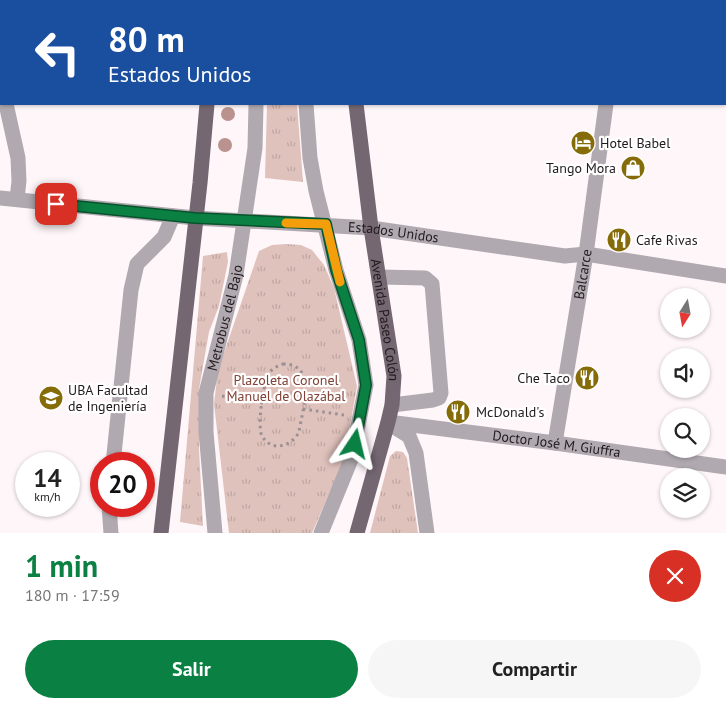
<!DOCTYPE html>
<html lang="es">
<meta charset="utf-8">
<style>
:root{--surface:#fff;--page:#f6f6f6;--text:#222;--muted:#767676;--accent:#0b8043}
body{margin:0;font-family:"PT Sans",sans-serif;background:var(--page);color:var(--text);height:100vh;display:flex;flex-direction:column;font-size:19px;white-space:nowrap}
*{box-sizing:border-box;margin:0}
p{font-size:16px;color:var(--muted)}
.icon{flex:none;width:28px;height:28px;fill:none;stroke:currentColor;stroke-width:2;stroke-linecap:round;stroke-linejoin:round}
.map{position:relative;height:533px;overflow:hidden}
.side{display:flex;flex-direction:column;background:var(--surface);flex:1}
.side>*{flex:none}
.hud{position:absolute;left:0px;top:0px;width:726px;height:105px;box-shadow:0 1px 4px #0004;background:#1a4fa0;color:#fff;overflow:hidden}
.needle{width:32px;rotate:191deg}
.fabs{position:absolute;left:660px;top:288px;display:grid;gap:10px}
.fabs a{display:grid;place-items:center;width:50px;height:50px;border-radius:50%;background:var(--surface);box-shadow:0 1px 4px #0004;font-size:25px}
.speed{position:absolute;left:15px;top:452px;display:flex;gap:10px;font-size:25px;font-weight:700;text-align:center}
.speed>*{display:grid;place-content:center;width:65px;height:65px;border-radius:50%;background:var(--surface);box-shadow:0 1px 4px #0004;line-height:1}
.speed small{font-size:12px;font-weight:400}
.speed .limit{border:8px solid #d22;background:#fff;color:#111}
.pin{position:absolute;display:grid;place-items:center;width:42px;height:42px;color:#fff;margin:-21px;border-radius:10px;box-shadow:0 2px 8px #0006}
.me{position:absolute;width:55px;margin:-28px;rotate:10deg;stroke-linejoin:round;filter:drop-shadow(0 0 4px #0008)}
.turn{display:flex;align-items:center;gap:18px;height:105px;padding:0 25px;font-size:22px}
.turn .icon{width:65px;height:65px;stroke-width:2.5}
.turn b{display:block;font-size:35px;line-height:42px}
.round{display:grid;place-items:center;flex:none;width:52px;height:52px;border-radius:26px;background:var(--page)}
.headline{display:flex;align-items:center;justify-content:space-between;height:85px;padding:0 25px}
h1{font-size:30px;font-weight:800;line-height:38px;color:var(--accent)}
.primary-button{display:flex;gap:10px;margin-top:auto;padding:10px 25px}
.primary-button a{flex:1;height:58px;border-radius:30px;background:var(--accent);color:#fff;font-size:20px;font-weight:800;line-height:58px;text-align:center}
.primary-button a+a{background:var(--page);color:var(--text)}
.map>svg:first-child{display:block}
.grass{fill:url(#grass-tufts)}
.lines{fill:none;stroke-linecap:round;stroke-linejoin:round}
.path{stroke:#989093;stroke-width:3;stroke-dasharray:2.5 4;stroke-linecap:butt}
.minor{stroke:#b0a9af;stroke-width:15}
.major{stroke:#746772;stroke-width:15}
.tree{fill:#ba938f}
.route-casing{stroke:#07532c;stroke-width:12}
.route{stroke:#0b8043;stroke-width:9}
.slow{stroke:#f59e0b;stroke-width:9}
.labels{text-anchor:middle;stroke-width:4.5;stroke-linejoin:round;paint-order:stroke}
.poi-label{font-size:14px;fill:#211a1d;stroke:#fff;text-anchor:start}
.street-label{font-size:14px;fill:#211a1d;stroke:#fff}
.park-label{font-size:14px;fill:#814237;stroke:#fff}
</style>
<div class="map">
<svg width="726" height="533" viewBox="0 0 726 533">
<defs>
<pattern id="grass-tufts" width="24" height="20" patternUnits="userSpaceOnUse" patternTransform="scale(1.25)"><rect width="24" height="20" fill="#e0c2bc"/><path d="M3 7l-1-3M5 7V3M7 7l1-3M15 17l-1-3M17 17v-4M19 17l1-3" fill="none" stroke="#c0a6a1"/></pattern>
</defs>
<rect width="100%" height="100%" fill="#fff6fa"/>
<g class="grass">
<path d="M267 104H297L303 182 265 178Z"/>
<path d="M286 244 301 245 312 250 324 265 334 288 357 386 344 460 312 533H229L214 404 218 370 259 251 272 245Z"/>
<path d="M227 252 228 262 219 306 209 332 199 389V448L203 526 180 522 203 256Z"/>
<path d="M396 451 403 452 407 458 418 533H370L390 456Z"/>
</g>
<g class="lines">
<g class="path">
<path d="M283 364C319 364 302 410 299 432 292 446 272 453 262 436 257 427 263 385 268 375 271 369 277 366 283 364Z"/>
<path d="M222 396 263 403"/>
<path d="M303 409 344 415"/>
</g>
<g class="minor">
<path d="M299 0V1"/>
<path d="M5 1V0"/>
<path d="M34 1V0"/>
<path d="M260 1V0"/>
<path d="M620 1 621 0"/>
<path d="M0 42 1 32"/>
<path d="M0 69 1 76"/>
<path d="M6 104 18 158 19 181 17 199"/>
<path d="M306 104 310 158 316 191 336 270 359 340 366 385 352 457 321 533"/>
<path id="s1" d="M0 198 195 218 371 228 565 256 586 254 726 276"/>
<path d="M380 277 425 278 432 284 441 393 439 398 433 400 392 405"/>
<path id="s2" d="M388 422 555 443 726 467"/>
<path d="M391 425 409 436 416 453 427 533"/>
<path id="s3" d="M555 443 586 254 606 104"/>
<path d="M113 464 131 290 137 264 164 237 173 216"/>
<path d="M109 506 111 533"/>
<path id="s4" d="M215 533 206 432V393L236 275 255 148 256 104"/>
</g>
<g class="major">
<path d="M344 0V1"/>
<path d="M216 1V0"/>
<path id="s5" d="M356 104 371 228 394 376 392 405 388 422 357 533"/>
<path d="M161 533 200 183 207 104"/>
</g>
</g>
<g class="tree">
<circle cx="228" cy="114" r="7"/>
<circle cx="225" cy="145" r="7"/>
</g>
<g class="lines">
<defs>
<path id="route" d="M56 204 195 218 326 224 336 270 359 340 366 385 355 444"/>
</defs>
<use href="#route" class="route-casing"/>
<use href="#route" class="route"/>
<path class="slow" d="M286 223 326 224 340 282"/>
</g>
<defs>
<symbol id="hotel-disc" viewBox="-11 -11 22 22"><circle r="9.5" fill="#856c08" stroke="#fff"/><path d="M-6-4.5h1.5V1H6V5H4.5V3h-9V5H-6ZM-4 0a1.8 1.8 0 1 1 3.6 0ZM.5 0V-2.5h3Q6-2.5 6 0Z" fill="#fff"/></symbol>
<symbol id="shop-disc" viewBox="-11 -11 22 22"><circle r="9.5" fill="#856c08" stroke="#fff"/><path d="M-5-2.5h2.3a2.7 3.5 0 0 1 5.4 0H5L5.5 6h-11ZM-1.5-2.5h3a1.5 2.3 0 0 0-3 0Z" fill="#fff"/></symbol>
<symbol id="restaurant-disc" viewBox="-11 -11 22 22"><circle r="9.5" fill="#856c08" stroke="#fff"/><path d="M-5-6h1v4h1v-4h1v4h1v-4h1v5L-1.5 .5V6h-2V.5L-5-1ZM5-6V6H3V1.5H1.5Q1.5-4 5-6Z" fill="#fff"/></symbol>
<symbol id="university-disc" viewBox="-11 -11 22 22"><circle r="9.5" fill="#856c08" stroke="#fff"/><path d="M0-5L7-2L0 1L-7-2ZM-4 1L0 2.5L4 1V4Q0 6-4 4Z" fill="#fff"/></symbol>
</defs>
<g fill-rule="evenodd">
<use href="#hotel-disc" x="569" y="129" width="28" height="28"/>
<use href="#shop-disc" x="619" y="154" width="28" height="28"/>
<use href="#restaurant-disc" x="605" y="226" width="28" height="28"/>
<use href="#restaurant-disc" x="573" y="364" width="28" height="28"/>
<use href="#university-disc" x="37" y="384" width="28" height="28"/>
<use href="#restaurant-disc" x="444" y="398" width="28" height="28"/>
</g>
<g class="labels">
<g class="poi-label">
<text x="600" y="148">Hotel Babel</text>
<text x="616" y="173" text-anchor="end">Tango Mora</text>
<text x="636" y="245">Cafe Rivas</text>
<text x="570" y="383" text-anchor="end">Che Taco</text>
<text x="68" y="395">UBA Facultad<tspan x="68" dy="16">de Ingeniería</tspan></text>
<text x="476" y="417">McDonald's</text>
</g>
<g class="street-label">
<text dy="5" stroke="none"><textPath href="#s1" startOffset="395">Estados Unidos</textPath></text>
<text dy="5" stroke="none"><textPath href="#s3" startOffset="171">Balcarce</textPath></text>
<text dy="5" stroke="none"><textPath href="#s4" startOffset="218">Metrobus del Bajo</textPath></text>
<text dy="5" stroke="none"><textPath href="#s5" startOffset="218">Avenida Paseo Colón</textPath></text>
<text dy="5" stroke="none"><textPath href="#s2" startOffset="170">Doctor José M. Giuffra</textPath></text>
</g>
<g class="park-label">
<text x="286" y="385">Plazoleta Coronel<tspan x="286" dy="16">Manuel de Olazábal</tspan></text>
</g>
</g>
</svg>
<div class="fabs">
<a><svg class="needle" viewBox="-14 -14 28 28"><path d="M0-13l5 13h-10z" fill="#e53935"/><path d="M0 13l5-13h-10z" fill="#767676"/></svg></a>
<a><svg class="icon" aria-label="sound" viewBox="0 0 24 24"><path d="M4 9h4l5-4v14l-5-4H4zM17 9q2 3 0 6"/></svg></a>
<a><svg class="icon" aria-label="search" viewBox="0 0 24 24"><circle cx="10" cy="10" r="6"/><path d="M15 15l6 6"/></svg></a>
<a><svg class="icon" aria-label="layers" viewBox="0 0 24 24"><path d="M12 4l9 5-9 5-9-5zM3 14l9 5 9-5"/></svg></a>
</div>
<div class="speed"><div>14<small>km/h</small></div><div class="limit">20</div></div>
<div class="pin" style="left:56px;top:204px;background:#d93025"><svg class="icon" aria-label="arrive" viewBox="0 0 24 24"><path d="M6 21V4h12l-3 4 3 4H6"/></svg></div>
<svg class="me" style="left:355px;top:444px" viewBox="-20 -20 40 40"><path d="M0-17L14 15 0 8-14 15z" fill="#0b8043" stroke="#fff" stroke-width="4"/></svg>
<div class="hud">
<div class="turn"><svg class="icon" aria-label="left" viewBox="0 0 24 24"><path d="M17 20v-9H6M10 6l-5 5 5 5"/></svg><div><b>80 m</b>Estados Unidos</div></div>
</div>
</div>
<section class="side">
<div class="headline"><div><h1>1 min</h1><p>180 m · 17:59</p></div><a class="round" style="background:#d93025;color:#fff"><svg class="icon" aria-label="close" viewBox="0 0 24 24"><path d="M6 6l12 12M18 6L6 18"/></svg></a></div>
<div class="primary-button"><a>Salir</a><a>Compartir</a></div>
</section>
